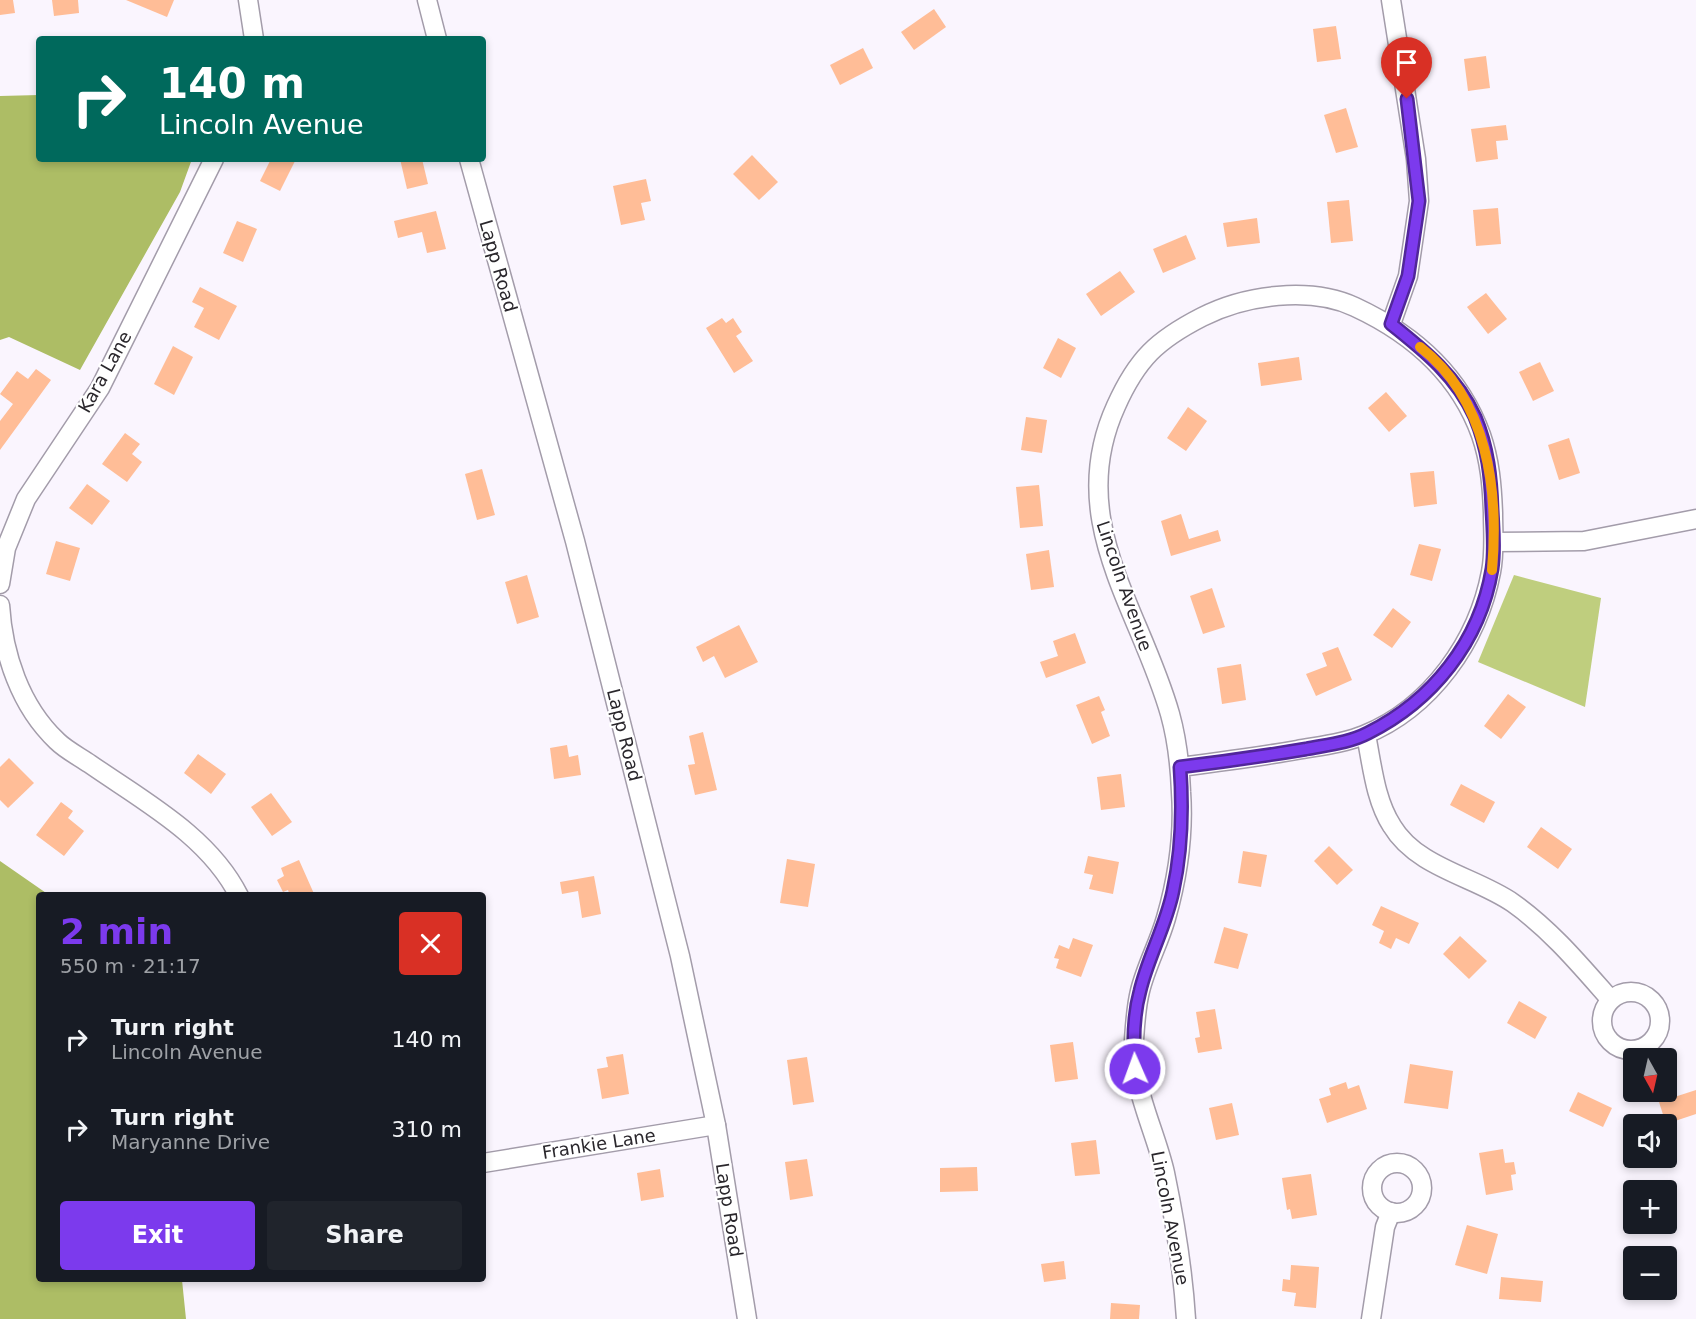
<!DOCTYPE html>
<meta charset="utf-8">
<style>
:root{--surface:#171b24;--page:#20242c;--text:#f1f3f6;--muted:#9ea1a6;--accent:#7c3aed}
body{margin:0;font-family:"DejaVu Sans",sans-serif;background:var(--page);color:var(--text);height:100vh;display:flex;flex-direction:column;font-size:22px;white-space:nowrap}
*{box-sizing:border-box;margin:0}
p{font-size:20px;color:var(--muted)}
.icon{flex:none;width:33px;height:33px;fill:none;stroke:currentColor;stroke-width:2;stroke-linecap:round;stroke-linejoin:round}
.map{position:relative;flex:1;overflow:hidden}
.panel{position:absolute;left:36px;top:892px;width:450px;height:390px;display:flex;flex-direction:column;background:var(--surface);border-radius:6px;box-shadow:0 3px 9px #0003}
.panel>*{flex:none}
.banner{position:absolute;left:36px;top:36px;width:450px;height:126px;border-radius:6px;box-shadow:0 3px 9px #0003;background:#00695c;color:#fff;overflow:hidden}
.needle{width:39px;rotate:172deg}
.tools{position:absolute;left:1623px;top:1048px;display:grid;gap:12px}
.tools a{display:grid;place-items:center;width:54px;height:54px;border-radius:6px;background:var(--surface);box-shadow:0 3px 9px #0003;font-size:30px}
.pin{position:absolute;display:grid;place-items:center;width:51px;height:51px;color:#fff;margin:-62px -26px;border-radius:50% 50% 50% 0;rotate:-45deg;box-shadow:0 0 6px #0007}
.pin .icon{rotate:45deg}
.me{position:absolute;width:66px;margin:-33px;rotate:358deg;stroke-linejoin:round;filter:drop-shadow(0 0 4px #0008)}
.turn{display:flex;align-items:center;gap:21px;height:126px;padding:0 24px;font-size:27px}
.turn .icon{width:78px;height:78px;stroke-width:2.5}
.turn b{display:block;font-size:42px;line-height:51px}
.round{display:grid;place-items:center;flex:none;width:63px;height:63px;border-radius:6px;background:var(--page)}
.head{display:flex;align-items:center;justify-content:space-between;height:102px;padding:0 24px}
h1{font-size:36px;font-weight:700;line-height:45px;color:var(--accent)}
.button{display:flex;gap:12px;margin-top:auto;padding:12px 24px}
.button a{flex:1;height:69px;border-radius:6px;background:var(--accent);color:#fff;font-size:24px;font-weight:700;line-height:69px;text-align:center}
.button a+a{background:var(--page);color:var(--text)}
ul{padding:0;list-style:none}
li{display:flex;align-items:center;gap:18px;height:90px;padding:0 24px}
li div{flex:1}
li b{display:block;font-size:22px}
li em{font-style:normal}
.map>svg:first-child{display:block}
.green{fill:#bfce7e}
.forest{fill:#adbd65}
.building{fill:#ffbd97}
.lines{fill:none;stroke-linecap:round;stroke-linejoin:round}
.minor-casing{stroke:#a39caa;stroke-width:21}
.minor{stroke:#fff;stroke-width:18}
.route-casing{stroke:#51269a;stroke-width:15}
.route{stroke:#7c3aed;stroke-width:10}
.slow{stroke:#f59e0b;stroke-width:10}
.labels{text-anchor:middle;stroke-width:4.5;stroke-linejoin:round;paint-order:stroke}
.street-label{font-size:18px;fill:#2a272c;stroke:#fff}
</style>
<div class="map">
<svg width="1696" height="1319" viewBox="0 0 1696 1319">
<rect width="100%" height="100%" fill="#faf5fe"/>
<path class="green" d="M1514 575 1601 598 1585 707 1478 662Z"/>
<g class="forest">
<path d="M39 95V159H192L180 192 80 370 9 337 0 340V96Z"/>
<path d="M0 861 49 895 39 896V1280H182L186 1319H0Z"/>
</g>
<g class="building">
<path d="M0 0H13L15 13 0 15Z"/>
<path d="M52 0H78L79 13 54 16Z"/>
<path d="M126 0H174L167 17Z"/>
<path d="M934 9 946 27 914 50 901 32Z"/>
<path d="M1336 26 1341 59 1317 62 1313 29Z"/>
<path d="M863 48 873 68 840 85 830 65Z"/>
<path d="M1486 56 1490 88 1468 91 1464 59Z"/>
<path d="M1346 108 1358 147 1336 153 1324 115Z"/>
<path d="M1506 125 1508 140 1496 141 1498 159 1476 162 1471 129Z"/>
<path d="M752 155 778 182 759 200 733 174Z"/>
<path d="M271 159H296L280 191 260 181Z"/>
<path d="M400 159H422L428 184 407 189Z"/>
<path d="M646 179 651 201 641 203 645 220 621 225 613 186Z"/>
<path d="M1349 200 1353 241 1331 243 1327 202Z"/>
<path d="M1498 208 1501 244 1476 246 1473 210Z"/>
<path d="M436 211 446 249 427 253 422 232 398 238 394 221Z"/>
<path d="M1257 218 1260 243 1227 247 1223 223Z"/>
<path d="M237 221 257 229 243 262 223 253Z"/>
<path d="M1186 235 1196 259 1163 273 1153 249Z"/>
<path d="M1120 271 1135 292 1101 316 1086 294Z"/>
<path d="M200 287 237 306 219 340 194 327 204 308 192 302Z"/>
<path d="M1486 293 1507 319 1488 334 1467 307Z"/>
<path d="M722 318 726 323 733 318 742 332 736 336 753 361 734 373 706 328Z"/>
<path d="M1058 338 1076 348 1061 378 1043 368Z"/>
<path d="M173 346 193 357 174 395 154 384Z"/>
<path d="M1299 357 1302 380 1261 386 1258 363Z"/>
<path d="M1540 362 1554 391 1533 401 1519 372Z"/>
<path d="M36 369 51 380 0 450V421L13 404 0 394 17 371 28 379Z"/>
<path d="M1386 392 1407 416 1389 432 1368 408Z"/>
<path d="M1188 407 1207 421 1186 451 1167 438Z"/>
<path d="M1026 417 1047 420 1042 453 1021 450Z"/>
<path d="M125 433 140 444 132 454 142 462 127 482 102 464Z"/>
<path d="M1569 438 1580 473 1559 480 1548 445Z"/>
<path d="M482 469 495 515 477 520 465 474Z"/>
<path d="M1434 471 1437 504 1414 507 1410 473Z"/>
<path d="M87 484 110 501 92 525 69 508Z"/>
<path d="M1039 485 1043 526 1020 528 1016 487Z"/>
<path d="M1181 514 1189 539 1218 530 1221 541 1171 556 1161 521Z"/>
<path d="M56 541 80 548 70 581 46 574Z"/>
<path d="M1419 544 1441 549 1432 581 1410 575Z"/>
<path d="M1049 550 1054 587 1031 590 1026 554Z"/>
<path d="M527 575 539 617 517 624 505 582Z"/>
<path d="M1212 588 1225 627 1203 634 1190 596Z"/>
<path d="M1393 608 1411 622 1392 648 1373 635Z"/>
<path d="M739 625 758 662 725 678 714 656 703 662 696 647Z"/>
<path d="M1075 633 1086 663 1046 678 1040 662 1058 656 1053 641Z"/>
<path d="M1338 647 1352 680 1316 696 1306 674 1327 666 1322 653Z"/>
<path d="M1241 664 1246 700 1222 704 1217 668Z"/>
<path d="M1508 694 1526 707 1501 739 1484 726Z"/>
<path d="M1099 696 1105 710 1101 712 1110 736 1092 744 1076 705Z"/>
<path d="M703 732 717 790 695 795 688 765 695 764 689 736Z"/>
<path d="M567 745 569 757 578 755 581 775 554 779 550 748Z"/>
<path d="M198 754 226 774 211 794 184 773Z"/>
<path d="M9 758 34 783 8 808 0 800V767Z"/>
<path d="M1121 774 1125 807 1101 810 1097 777Z"/>
<path d="M1461 784 1495 802 1484 823 1450 805Z"/>
<path d="M271 793 292 822 272 836 251 807Z"/>
<path d="M61 802 73 811 68 818 84 831 64 856 36 835Z"/>
<path d="M1541 827 1572 849 1558 869 1527 847Z"/>
<path d="M1329 846 1353 870 1337 885 1314 861Z"/>
<path d="M1243 851 1267 855 1261 887 1238 883Z"/>
<path d="M1088 856 1119 862 1113 894 1089 889 1093 875 1084 873Z"/>
<path d="M787 859 815 864 808 907 780 903Z"/>
<path d="M299 860 315 896H290L288 890 283 892 277 880 284 876 281 868Z"/>
<path d="M594 876 601 914 582 918 578 891 562 894 560 882Z"/>
<path d="M1381 906 1419 923 1409 944 1396 938 1391 949 1379 943 1384 931 1372 925Z"/>
<path d="M1224 927 1248 934 1238 969 1214 963Z"/>
<path d="M1460 936 1487 961 1469 979 1443 954Z"/>
<path d="M1073 938 1093 945 1081 977 1056 968 1059 959 1054 958 1059 945 1069 949Z"/>
<path d="M1519 1001 1547 1017 1535 1039 1507 1023Z"/>
<path d="M1215 1009 1222 1049 1198 1053 1195 1038 1200 1037 1196 1012Z"/>
<path d="M1073 1042 1078 1079 1055 1082 1050 1045Z"/>
<path d="M623 1054 629 1094 602 1099 597 1069 608 1067 606 1057Z"/>
<path d="M807 1057 814 1102 793 1105 787 1060Z"/>
<path d="M1410 1064 1453 1071 1448 1109 1404 1103Z"/>
<path d="M1346 1082 1348 1089 1359 1085 1367 1109 1327 1123 1319 1099 1331 1095 1329 1088Z"/>
<path d="M1696 1090V1114L1666 1124 1659 1102Z"/>
<path d="M1578 1092 1612 1108 1603 1127 1569 1111Z"/>
<path d="M1232 1103 1239 1135 1216 1140 1209 1108Z"/>
<path d="M1096 1140 1100 1174 1075 1176 1071 1143Z"/>
<path d="M1503 1149 1505 1163 1514 1162 1516 1174 1511 1175 1513 1190 1486 1195 1479 1153Z"/>
<path d="M807 1159 813 1196 790 1200 785 1162Z"/>
<path d="M977 1167 978 1191 940 1192V1168Z"/>
<path d="M660 1169 664 1197 641 1201 637 1173Z"/>
<path d="M1311 1174 1317 1215 1292 1219 1290 1209 1287 1210 1282 1178Z"/>
<path d="M1467 1225 1498 1234 1487 1274 1455 1265Z"/>
<path d="M1064 1261 1066 1279 1044 1282 1041 1264Z"/>
<path d="M1291 1265 1319 1267 1316 1308 1294 1306 1296 1293 1282 1291 1283 1279 1290 1280Z"/>
<path d="M1501 1277 1543 1281 1541 1302 1499 1299Z"/>
<path d="M1111 1303 1140 1305 1139 1319H1110Z"/>
</g>
<g class="lines">
<defs>
<g id="minor">
<path d="M248 0 254 39"/>
<path d="M427 0 437 39"/>
<path d="M469 159 575 541 680 956 716 1125 747 1319"/>
<path d="M1391 324 1408 276 1419 201 1416 159 1391 0"/>
<path d="M1494 542 1584 541 1696 519"/>
<path d="M0 584 6 548 26 499 100 388 214 159"/>
<path d="M0 605C3 654 20 706 57 741 66 750 80 757 90 764 143 801 209 836 239 896"/>
<path d="M1366 735C1372 764 1375 800 1392 826 1417 868 1476 877 1513 903 1551 930 1580 965 1610 999"/>
<path d="M1180 767C1219 762 1258 757 1297 750 1319 746 1342 744 1364 735 1431 708 1478 641 1491 572 1495 552 1493 532 1493 513 1492 486 1490 461 1481 435 1459 374 1413 334 1355 307 1310 286 1245 295 1202 317 1157 340 1137 359 1116 406 1064 520 1140 608 1170 714 1177 739 1180 766 1181 792 1184 834 1178 876 1166 918 1159 943 1146 966 1140 991 1136 1007 1135 1025 1134 1040 1131 1087 1155 1129 1165 1173 1175 1221 1183 1271 1186 1319"/>
<circle cx="1631" cy="1021" r="29"/>
<path d="M483 1163 716 1125"/>
<circle cx="1397" cy="1188" r="25"/>
<path d="M1371 1319 1385 1227 1391 1212"/>
</g>
</defs>
<use href="#minor" class="minor-casing"/>
<use href="#minor" class="minor"/>
</g>
<g class="lines">
<defs>
<path id="route" d="M1135 1069C1133 1044 1133 1016 1140 991 1148 957 1166 926 1173 891 1182 850 1183 809 1180 767 1222 762 1264 756 1306 749 1326 745 1349 743 1368 733 1432 701 1480 642 1492 569 1495 550 1493 530 1492 510 1491 478 1488 448 1475 417 1457 377 1425 351 1391 324L1408 276 1419 201 1407 99"/>
</defs>
<use href="#route" class="route-casing"/>
<use href="#route" class="route"/>
<path class="slow" d="M1420 347C1488 400 1499 490 1492 570"/>
</g>
<g class="labels">
<g class="street-label">
<text transform="translate(498 266) rotate(74)" y="6">Lapp Road</text>
<text transform="translate(105 372) rotate(-61)" y="6">Kara Lane</text>
<text transform="translate(1124 586) rotate(71)" y="6">Lincoln Avenue</text>
<text transform="translate(624 735) rotate(76)" y="6">Lapp Road</text>
<text transform="translate(599 1144) rotate(-9)" y="6">Frankie Lane</text>
<text transform="translate(729 1210) rotate(81)" y="6">Lapp Road</text>
<text transform="translate(1170 1218) rotate(79)" y="6">Lincoln Avenue</text>
</g>
</g>
</svg>
<div class="tools">
<a><svg class="needle" viewBox="-14 -14 28 28"><path d="M0-13l5 13h-10z" fill="#e53935"/><path d="M0 13l5-13h-10z" fill="#9ea1a6"/></svg></a>
<a><svg class="icon" aria-label="sound" viewBox="0 0 24 24"><path d="M4 9h4l5-4v14l-5-4H4zM17 9q2 3 0 6"/></svg></a>
<a>+</a>
<a>−</a>
</div>
<div class="pin" style="left:1407px;top:99px;background:#d93025"><svg class="icon" aria-label="arrive" viewBox="0 0 24 24"><path d="M6 21V4h12l-3 4 3 4H6"/></svg></div>
<svg class="me" style="left:1135px;top:1069px" viewBox="-20 -20 40 40"><circle r="17" fill="#7c3aed" stroke="#fff" stroke-width="3"/><path d="M0-11L8 9 0 5-8 9z" fill="#fff"/></svg>
<div class="banner">
<div class="turn"><svg class="icon" aria-label="right" viewBox="0 0 24 24"><path d="M7 20v-9h11M14 6l5 5-5 5"/></svg><div><b>140 m</b>Lincoln Avenue</div></div>
</div>
<section class="panel">
<div class="head"><div><h1>2 min</h1><p>550 m · 21:17</p></div><a class="round" style="background:#d93025;color:#fff"><svg class="icon" aria-label="close" viewBox="0 0 24 24"><path d="M6 6l12 12M18 6L6 18"/></svg></a></div>
<ul>
<li><svg class="icon" aria-label="right" viewBox="0 0 24 24"><path d="M7 20v-9h11M14 6l5 5-5 5"/></svg><div><b>Turn right</b><p>Lincoln Avenue</p></div><em>140 m</em></li>
<li><svg class="icon" aria-label="right" viewBox="0 0 24 24"><path d="M7 20v-9h11M14 6l5 5-5 5"/></svg><div><b>Turn right</b><p>Maryanne Drive</p></div><em>310 m</em></li>
</ul>
<div class="button"><a>Exit</a><a>Share</a></div>
</section>
</div>
